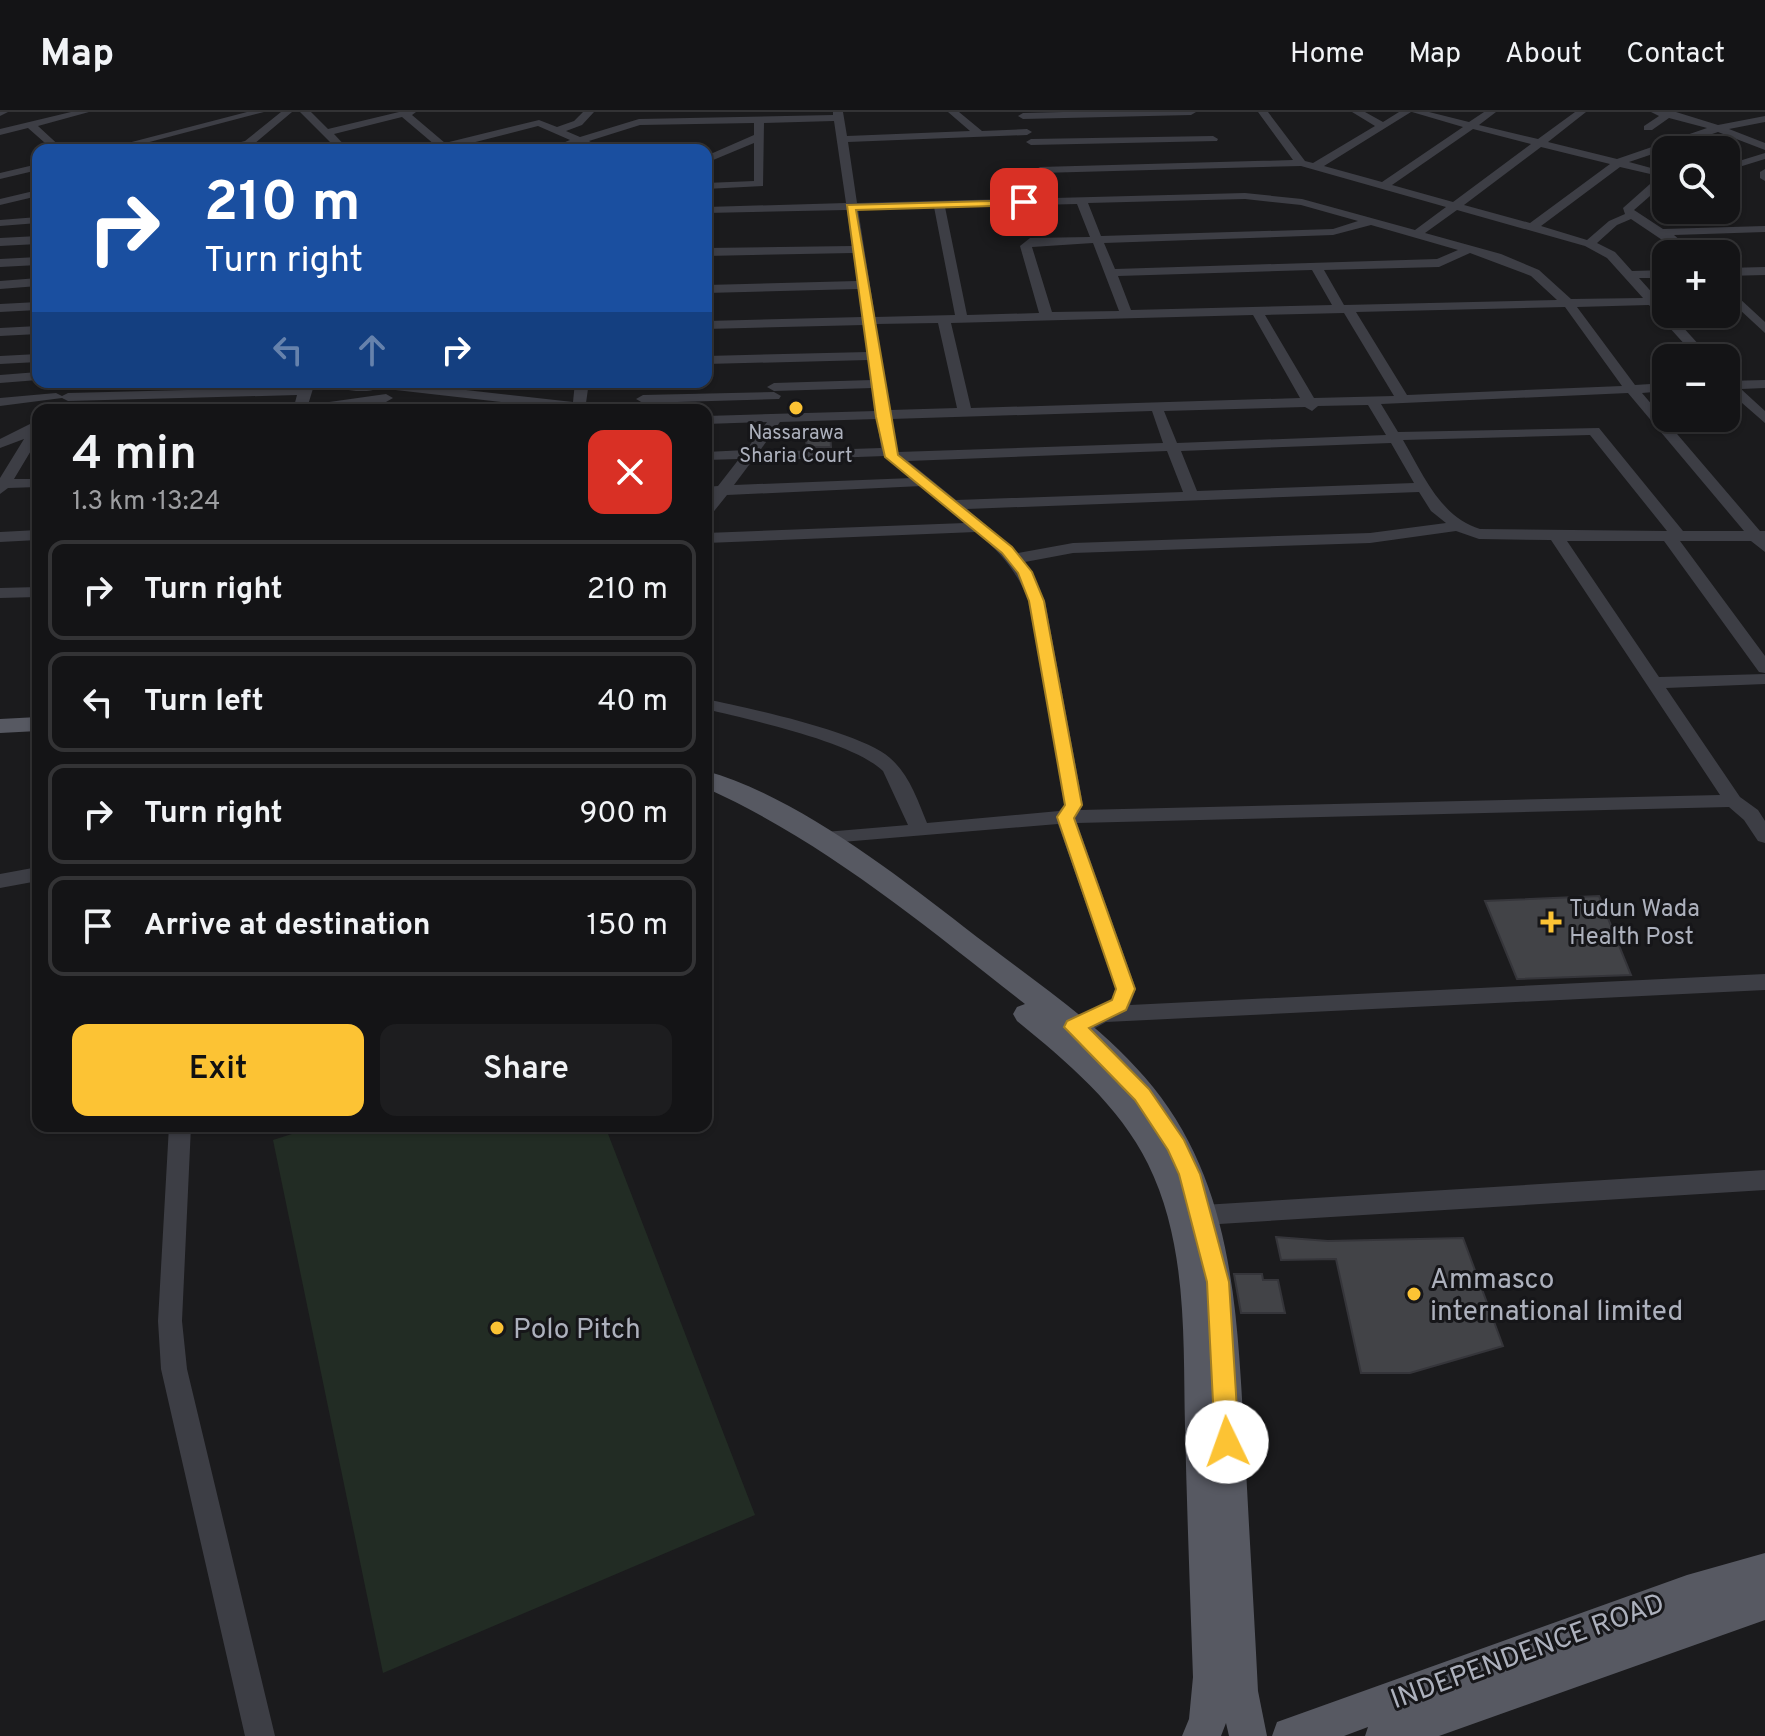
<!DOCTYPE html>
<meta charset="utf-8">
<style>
:root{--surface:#141416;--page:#1d1d1f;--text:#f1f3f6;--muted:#9d9ea1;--line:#333335;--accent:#fcc334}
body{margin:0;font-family:Overpass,sans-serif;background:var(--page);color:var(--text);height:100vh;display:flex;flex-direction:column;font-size:30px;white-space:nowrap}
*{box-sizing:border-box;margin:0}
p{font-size:26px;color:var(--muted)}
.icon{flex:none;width:44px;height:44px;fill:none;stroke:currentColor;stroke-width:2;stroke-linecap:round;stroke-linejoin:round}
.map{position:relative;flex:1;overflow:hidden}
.details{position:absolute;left:32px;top:292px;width:680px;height:728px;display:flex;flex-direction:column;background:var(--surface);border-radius:16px;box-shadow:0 2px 6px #0004,0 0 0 2px var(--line)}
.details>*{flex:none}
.guide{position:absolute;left:32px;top:32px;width:680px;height:244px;border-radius:16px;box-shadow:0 2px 6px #0004,0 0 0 2px var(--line);background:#1a4fa0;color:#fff;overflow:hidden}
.controls{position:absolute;left:1652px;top:24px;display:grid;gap:16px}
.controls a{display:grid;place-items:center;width:88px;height:88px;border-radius:16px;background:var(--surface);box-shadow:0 2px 6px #0004,0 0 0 2px var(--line);font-size:40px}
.pin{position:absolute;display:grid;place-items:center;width:68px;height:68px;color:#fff;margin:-34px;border-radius:16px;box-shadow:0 4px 12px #0006}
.me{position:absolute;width:88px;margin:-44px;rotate:357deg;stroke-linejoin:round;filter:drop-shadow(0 0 6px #0008)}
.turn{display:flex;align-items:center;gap:28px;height:168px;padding:0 40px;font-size:36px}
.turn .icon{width:104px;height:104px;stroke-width:2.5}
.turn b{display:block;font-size:56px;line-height:68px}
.lanes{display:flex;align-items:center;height:76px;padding:0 40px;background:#0003;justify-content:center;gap:40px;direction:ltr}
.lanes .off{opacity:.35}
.round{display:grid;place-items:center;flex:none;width:84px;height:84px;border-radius:16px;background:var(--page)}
.headline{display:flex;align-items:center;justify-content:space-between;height:136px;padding:0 40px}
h1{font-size:48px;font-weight:600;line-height:60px}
.cta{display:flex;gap:16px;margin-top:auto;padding:16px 40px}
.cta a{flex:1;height:92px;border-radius:16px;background:var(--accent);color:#111;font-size:32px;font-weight:600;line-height:92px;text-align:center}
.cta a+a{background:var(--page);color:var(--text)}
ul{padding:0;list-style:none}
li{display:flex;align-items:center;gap:24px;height:100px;margin:0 16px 12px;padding:0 24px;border:4px solid var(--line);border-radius:16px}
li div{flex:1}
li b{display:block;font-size:30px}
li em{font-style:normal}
header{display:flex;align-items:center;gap:48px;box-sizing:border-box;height:112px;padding:0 40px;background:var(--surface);border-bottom:2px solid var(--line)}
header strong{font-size:38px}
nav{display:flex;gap:44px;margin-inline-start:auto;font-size:28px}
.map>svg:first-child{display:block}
.green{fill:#222c24}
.building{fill:#424347;stroke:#35353a;stroke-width:2}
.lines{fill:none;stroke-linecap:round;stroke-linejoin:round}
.minor{fill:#3d3e45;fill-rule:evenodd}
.major{fill:#575962;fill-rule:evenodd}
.route{fill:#fcc334;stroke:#a47f22;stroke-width:2}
.poi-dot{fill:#fcc334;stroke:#161619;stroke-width:3}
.labels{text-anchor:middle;stroke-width:6;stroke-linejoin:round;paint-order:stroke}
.far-poi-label{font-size:20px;fill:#adb1bd;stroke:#161619}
.poi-label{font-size:24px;fill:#adb1bd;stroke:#161619;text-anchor:start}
.near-poi-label{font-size:28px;fill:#adb1bd;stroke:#161619;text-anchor:start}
.near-street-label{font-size:28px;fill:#adb1bd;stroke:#161619}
</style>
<header>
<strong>Map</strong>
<nav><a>Home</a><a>Map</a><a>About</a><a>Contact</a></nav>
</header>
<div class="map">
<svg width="1765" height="1624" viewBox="0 0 1765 1624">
<rect width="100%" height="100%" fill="#1b1b1d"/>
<path class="green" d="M317 1014H605L755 1403 383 1561 273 1028Z"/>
<g class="building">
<path d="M830 320 831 335H807L805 321Z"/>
<path d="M1599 784 1631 863 1517 867 1485 789Z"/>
<path d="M1276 1125 1328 1129 1463 1126 1503 1234 1410 1261H1361L1336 1147 1281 1148Z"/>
<path d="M1234 1162H1262L1263 1168H1278L1285 1201H1241Z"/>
</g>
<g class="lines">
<g class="minor">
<path d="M0 0H8L0 4Z"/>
<path d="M71 0H89L38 14 64 38H53L28 16 0 23V17Z"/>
<path d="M247 0H264L119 38H101Z"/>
<path d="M281 0H292L247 38H210L245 29Z"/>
<path d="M300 0H311L328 17 399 0H416L412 3 445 31 539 8 557 15 574 9 583 0H594L582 13 566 19 580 25 639 7 833 3V0H843L847 24 970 19 948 0H959L982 19 1027 17 1032 20 1027 23 848 30 857 91 1245 81 1302 87 1415 118 1446 95 1301 54 1040 61 1035 58 1040 55 1293 48 1258 0H1268L1305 49 1313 51 1375 14 1352 0H1365L1383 10 1399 0H1411L1324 54 1382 70 1463 15 1412 0H1429L1469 10 1484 0H1496L1479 13 1538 27 1575 0H1586L1548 30 1617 47 1707 16 1669 6 1652 18H1644V14L1659 4 1651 0H1676L1718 13 1765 4V10L1729 17 1765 31V38L1718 20 1629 50 1666 60V70L1634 98 1663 117 1765 114V120L1674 123 1696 142H1683L1631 107 1617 113 1597 131 1615 140 1632 159 1666 158V166H1639L1666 196V202H1671L1711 246H1697L1649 193 1577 195 1635 273 1666 271V279L1642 281 1760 419H1765V440L1751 429H1680L1765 544V561L1759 560 1664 429H1567L1659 565 1765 562V572L1666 576 1740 685 1758 698 1765 709V731L1758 729 1744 708 1729 695 1077 711 1136 877 1130 893 1765 862V878L1106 910 1074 928H1058L1055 922 1058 916 1111 888 1116 877 1058 712 818 732 816 727 818 722 825 720 908 713 883 659C852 629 750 608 706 597V587C748 596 861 620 890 646 909 662 918 689 927 711L1059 699 1065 692 1029 489C1016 458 1001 441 976 420L706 431V421L965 411 922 374 727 383 711 403 706 404V390L711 383H706V375L718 374 739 347 706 348V340L746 338 767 310 706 312V304L876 299 873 276 774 279 767 275 774 271 872 268 869 248 706 252V244L868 240 864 213 706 217V209L862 205 858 177 706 181V173L857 169 853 141 706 144V136L852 134 847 98 706 101V95L846 91 834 9 764 11 763 74 706 77V71L754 69V31L706 51V44L754 23V11L640 13 589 29 606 38H592L579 32 562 38H546L570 28 538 14 444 38H424L435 33 402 5 334 22 349 38H338ZM1473 17 1531 32 1453 90 1392 73ZM1541 35 1610 52 1530 111 1464 93ZM1620 55 1659 64 1623 96 1625 102 1609 109 1587 128 1541 114ZM1245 87 1301 93 1358 109 1333 117 1101 124 1088 91ZM1077 92 1090 125 1030 126 1020 134 1039 201 967 203 945 95ZM934 95 955 203 875 205 858 97ZM1457 98 1585 134 1607 146 1643 186 1571 187 1539 158 1501 142 1425 121ZM1371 113 1458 138 1437 147 1115 157 1104 131 1333 123ZM1093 131 1119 199 1052 200 1032 135ZM1470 141 1531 164 1557 188 1344 193 1324 158 1439 155ZM1312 158 1332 193 1131 198 1118 164ZM1565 195 1622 274 1407 283 1356 200ZM1344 201 1394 284 1314 286 1265 203ZM1253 203 1300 286 971 296 951 211ZM938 211 957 296 890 298 876 212ZM1628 281 1744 419H1683L1599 316 1398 320 1381 292ZM1368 293 1386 323 1177 331 1164 299 1305 295 1312 299 1318 294ZM1152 299 1163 331 898 340 891 307ZM877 307 881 336 759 340 780 310ZM1590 323 1667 419 1480 417C1440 405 1423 362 1403 328ZM1391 331 1414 371 1197 379 1181 339ZM1167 339 1183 380 956 388 908 349ZM885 344 912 366 734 373 752 349ZM1419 380 1431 399 1446 411 1370 421 1073 431 1018 441 967 397ZM1456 419 1479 427 1551 428 1720 683 1080 698 1083 693 1045 489 1025 450 1073 441 1370 431Z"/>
<path d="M1063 0H1196L1191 3 1023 7 1018 4 1023 1Z"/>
<path d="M1213 24 1218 27 1217 29 1031 33 1026 30 1031 27Z"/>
<path d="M1765 41V47L1726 59V53Z"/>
<path d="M38 52V58L0 67V61Z"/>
<path d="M1765 57V69L1760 66V60Z"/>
<path d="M38 78V84L0 93V87Z"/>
<path d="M38 105V111L0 114V108Z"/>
<path d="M38 124V132L0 134V126Z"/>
<path d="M38 145V153L0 155V147Z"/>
<path d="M1765 155V163L1726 164V156Z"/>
<path d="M38 166V174L0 177V169Z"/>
<path d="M1726 174 1765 210V221L1726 185Z"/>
<path d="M38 190V198L0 200V192Z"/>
<path d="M38 214V222L0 224V216Z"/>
<path d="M38 242V250L0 252V244Z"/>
<path d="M38 260V268L0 271V263Z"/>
<path d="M1765 268V276L1741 277 1765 299V311L1726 277V269Z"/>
<path d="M301 270H315L308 293 386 282 393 286 386 290 329 298H293L297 283 68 289 62 286 0 294V286L56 281 62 284 68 281 300 275Z"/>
<path d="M321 270H395L573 290 575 270H589L586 291 615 298H571L378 276C366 283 333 277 321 270Z"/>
<path d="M774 280 781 284 779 287 643 291 636 287 643 283Z"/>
<path d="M38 308V327L14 367H38V375L8 376 0 382V366L24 327 0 336V327Z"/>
<path d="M38 418V428L0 430V420Z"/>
<path d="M38 475V485L0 486V476Z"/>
<path d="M38 755V769L0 776V762Z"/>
<path d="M169 1014H191L182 1209 187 1257 275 1624H245L161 1257 158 1209Z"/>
<path d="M1765 1058V1078L1203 1113 1195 1110 1191 1103 1195 1096 1203 1093Z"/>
</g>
<g class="major">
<path d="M38 605V619L0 621V607Z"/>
<path d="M706 659C793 683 893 760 964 815 1028 865 1101 911 1153 975 1237 1079 1237 1211 1245 1337 1249 1418 1254 1498 1258 1579L1267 1624H1229L1226 1611 1221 1624H1182L1189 1607 1193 1565C1190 1482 1187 1399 1185 1315 1183 1228 1188 1133 1148 1052 1119 993 1067 950 1017 909L1013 902 1017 895 1025 892C923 812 825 730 706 676Z"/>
<path d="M1765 1441V1508L1439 1624H1365L1368 1615 1344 1624H1272L1277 1610 1291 1605 1687 1463Z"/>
</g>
</g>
<path class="route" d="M1027 88 1024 93 856 98 898 343 1012 435 1032 460 1044 489 1082 693 1074 706 1135 877 1126 898 1089 916 1149 977 1184 1028 1200 1062 1229 1170 1239 1330 1236 1339 1227 1342 1219 1339 1215 1330 1207 1170 1179 1062 1168 1038 1135 988 1064 915 1067 909 1112 888 1116 877 1057 705 1065 693 1029 489 1018 461 1002 441 885 345 876 305 847 93Z"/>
<g class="poi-dot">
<circle cx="796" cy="296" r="8"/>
<path d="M1547 798h8v8h8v8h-8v8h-8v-8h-8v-8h8z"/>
<circle cx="1414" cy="1182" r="8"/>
<circle cx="497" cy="1216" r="8"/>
</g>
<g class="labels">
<g class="far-poi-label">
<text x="796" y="327">Nassarawa<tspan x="796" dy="23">Sharia Court</tspan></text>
</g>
<g class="poi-label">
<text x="1569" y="804">Tudun Wada<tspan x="1569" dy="28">Health Post</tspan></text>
</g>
<g class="near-poi-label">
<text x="1430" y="1176">Ammasco<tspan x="1430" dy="32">international limited</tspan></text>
<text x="513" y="1226">Polo Pitch</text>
</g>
<g class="near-street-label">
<text transform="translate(1527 1538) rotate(-20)" y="10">INDEPENDENCE ROAD</text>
</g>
</g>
</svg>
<div class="controls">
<a><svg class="icon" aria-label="search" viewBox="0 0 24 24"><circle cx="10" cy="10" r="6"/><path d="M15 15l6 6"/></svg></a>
<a>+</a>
<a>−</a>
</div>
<div class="pin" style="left:1024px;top:90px;background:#d93025"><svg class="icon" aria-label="arrive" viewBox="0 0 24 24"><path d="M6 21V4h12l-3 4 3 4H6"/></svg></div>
<svg class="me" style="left:1227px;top:1330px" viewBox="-20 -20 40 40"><circle r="19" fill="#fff"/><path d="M0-13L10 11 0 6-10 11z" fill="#fcc334"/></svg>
<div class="guide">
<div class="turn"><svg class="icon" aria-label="right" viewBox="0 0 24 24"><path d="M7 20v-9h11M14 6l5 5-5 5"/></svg><div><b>210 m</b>Turn right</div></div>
<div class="lanes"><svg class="icon off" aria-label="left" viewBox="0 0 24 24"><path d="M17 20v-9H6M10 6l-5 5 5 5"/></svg><svg class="icon off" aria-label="ahead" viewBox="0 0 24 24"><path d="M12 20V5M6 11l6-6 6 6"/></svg><svg class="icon" aria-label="right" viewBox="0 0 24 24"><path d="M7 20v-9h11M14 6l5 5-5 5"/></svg></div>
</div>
<section class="details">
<div class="headline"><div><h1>4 min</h1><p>1.3 km · 13:24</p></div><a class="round" style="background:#d93025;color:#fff"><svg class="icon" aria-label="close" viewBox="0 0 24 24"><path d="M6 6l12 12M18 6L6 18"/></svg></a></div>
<ul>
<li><svg class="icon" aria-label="right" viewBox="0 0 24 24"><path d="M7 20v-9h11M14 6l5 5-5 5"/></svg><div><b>Turn right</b></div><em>210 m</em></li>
<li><svg class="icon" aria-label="left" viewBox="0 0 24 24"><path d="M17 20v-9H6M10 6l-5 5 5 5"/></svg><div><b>Turn left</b></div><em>40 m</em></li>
<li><svg class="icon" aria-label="right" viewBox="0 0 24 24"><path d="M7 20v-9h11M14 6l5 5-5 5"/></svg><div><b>Turn right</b></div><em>900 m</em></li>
<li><svg class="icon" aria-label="arrive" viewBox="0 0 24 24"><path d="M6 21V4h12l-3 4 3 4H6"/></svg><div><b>Arrive at destination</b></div><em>150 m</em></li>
</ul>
<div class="cta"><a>Exit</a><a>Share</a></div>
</section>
</div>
